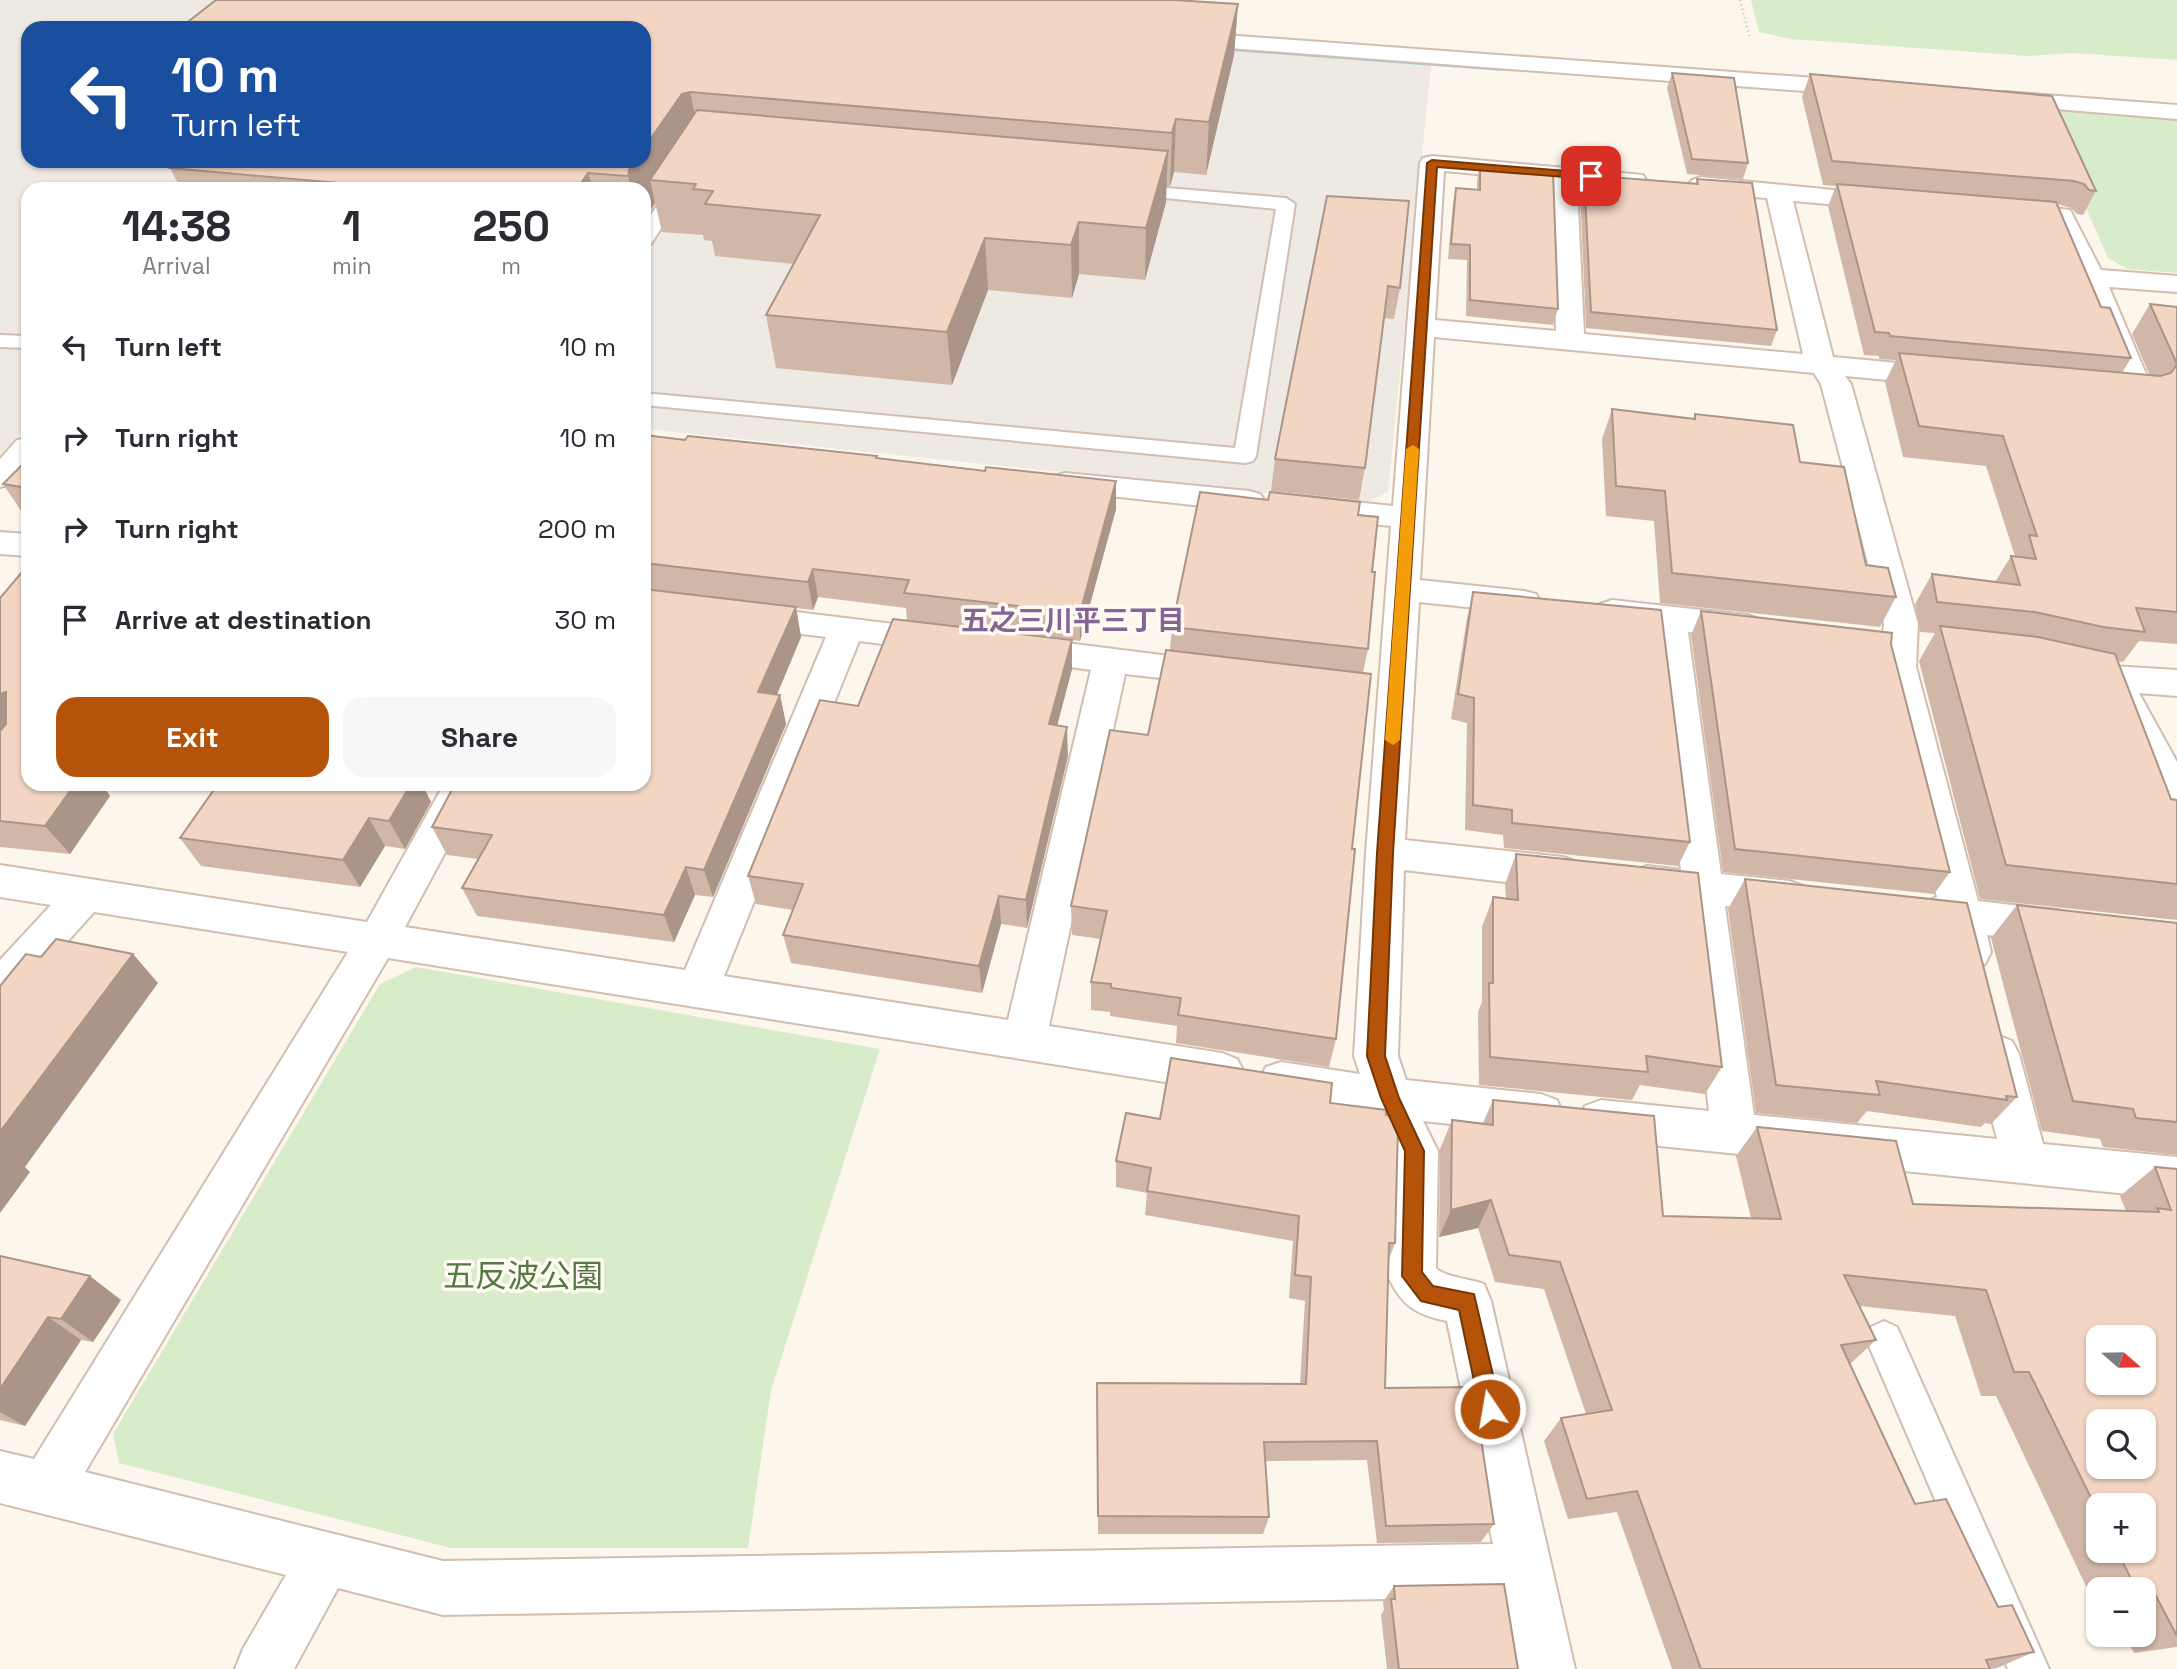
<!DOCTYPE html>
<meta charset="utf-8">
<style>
:root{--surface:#fff;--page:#f7f7f7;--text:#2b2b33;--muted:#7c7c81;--accent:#b45309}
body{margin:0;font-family:"Space Grotesk","Noto Sans JP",sans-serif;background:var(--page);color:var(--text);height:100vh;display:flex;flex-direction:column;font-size:26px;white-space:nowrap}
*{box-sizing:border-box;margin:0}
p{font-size:23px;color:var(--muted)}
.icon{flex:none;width:38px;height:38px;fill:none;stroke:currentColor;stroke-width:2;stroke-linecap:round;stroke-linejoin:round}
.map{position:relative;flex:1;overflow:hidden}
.sheet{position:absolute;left:21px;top:182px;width:630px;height:609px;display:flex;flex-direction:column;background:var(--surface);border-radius:21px;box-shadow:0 2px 5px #0004}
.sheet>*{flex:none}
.hud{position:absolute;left:21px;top:21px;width:630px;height:147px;border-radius:21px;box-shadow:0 2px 5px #0004;background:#1a4fa0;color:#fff;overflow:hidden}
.needle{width:46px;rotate:110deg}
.controls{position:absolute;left:2086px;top:1325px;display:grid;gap:14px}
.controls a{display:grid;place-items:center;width:70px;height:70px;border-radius:14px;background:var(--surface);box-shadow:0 2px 5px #0004;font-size:35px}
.pin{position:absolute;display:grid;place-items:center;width:60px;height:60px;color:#fff;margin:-30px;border-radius:14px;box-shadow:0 4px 10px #0006}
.me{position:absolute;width:77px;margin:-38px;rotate:348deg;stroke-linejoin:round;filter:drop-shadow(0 0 5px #0008)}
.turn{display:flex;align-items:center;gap:24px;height:147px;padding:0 35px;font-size:32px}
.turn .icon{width:91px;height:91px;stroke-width:2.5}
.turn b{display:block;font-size:49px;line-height:60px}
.eta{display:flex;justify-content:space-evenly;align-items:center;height:119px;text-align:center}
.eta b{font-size:42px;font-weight:700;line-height:49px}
.action{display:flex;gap:14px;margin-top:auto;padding:14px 35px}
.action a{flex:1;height:80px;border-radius:21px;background:var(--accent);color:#fff;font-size:28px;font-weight:700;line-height:80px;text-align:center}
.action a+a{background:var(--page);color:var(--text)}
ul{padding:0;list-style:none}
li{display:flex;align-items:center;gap:21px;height:91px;padding:0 35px}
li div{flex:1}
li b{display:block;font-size:26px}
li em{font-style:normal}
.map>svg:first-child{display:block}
.industrial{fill:#efe9e4;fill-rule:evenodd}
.green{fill:#d8ecc9}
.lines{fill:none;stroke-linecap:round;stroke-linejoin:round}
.stream{fill:#a5d3da;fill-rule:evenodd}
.lane-casing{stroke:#d1beb0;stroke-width:4}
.street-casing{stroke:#d1beb0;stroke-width:4}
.path{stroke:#d9b8a5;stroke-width:2.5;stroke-dasharray:1 3.5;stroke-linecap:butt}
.lane{fill:#fff;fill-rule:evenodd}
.street{fill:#fff;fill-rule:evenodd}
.wall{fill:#d1b7a8;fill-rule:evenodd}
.shaded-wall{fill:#aa9588}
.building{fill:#f3d5c3;stroke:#aa9588;stroke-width:2;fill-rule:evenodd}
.route{fill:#b45309;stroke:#753606;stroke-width:2}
.slow{fill:#f59e0b}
.labels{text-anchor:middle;stroke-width:7;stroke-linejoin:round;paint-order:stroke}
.neighbourhood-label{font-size:28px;font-weight:bold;fill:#846695;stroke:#fffaf3}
.near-park-label{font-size:32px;fill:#537a41;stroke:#fffaf3}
</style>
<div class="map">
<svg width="2177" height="1669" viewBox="0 0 2177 1669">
<rect width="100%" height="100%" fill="#fdf6ec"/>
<path class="industrial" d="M0 0H540L1431 65 1388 492 1365 503 644 429V189H28V426L0 455ZM28 28H644V161H28Z"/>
<g class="green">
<path d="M1751 0H2177V60L2073 53 2029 56 1791 39 1759 32Z"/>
<path d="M2043 110 2177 119V273L2127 269 2108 258Z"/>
<path d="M416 967 880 1049 771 1390 748 1548H451L119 1463 113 1434 380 984Z"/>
</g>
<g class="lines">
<path class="stream" d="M1208 44 1502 65 1508 68 1502 71 1204 49 1202 47Z"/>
<defs>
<g id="lane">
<path d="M679 181 688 186 651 244 644 246V225L673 182Z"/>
<path d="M1130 185 1286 198 1295 204 1256 456 1253 461 1245 463 644 405V393L1235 448 1276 209 1124 194 1121 190Z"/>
<path d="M0 335 28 336V348L0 347Z"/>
<path d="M1884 1321 1897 1327 2049 1669H2008L1866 1339 1871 1327Z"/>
</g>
<g id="street">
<path d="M1184 32 1857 81 1865 83 1869 88 1865 93 1857 95 1176 44 1173 39 1176 34Z"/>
<path d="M2005 92 2177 105V119L1997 104 1993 99 1997 94Z"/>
<path d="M1432 156 1643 175 1646 180 1643 185 1634 187 1577 183 1584 334 1803 354 1767 198 1701 193 1692 190 1688 185 1692 180 1701 177 1894 196 1898 201 1894 206 1885 209 1793 201 1833 357 1941 367 1951 370 1955 376 1951 382 1941 385 1845 376 1851 384 1918 624 1916 667 1978 901 2057 910 2071 914 2077 926 2071 938 2057 942 1987 935 1991 952 1985 964 1971 969 1957 964 1945 930 1925 924 1919 913 1925 902 1937 897 1880 667 1884 624 1821 384 1814 373 1434 337 1420 580 1524 591 1536 594 1541 602 1536 610 1524 613 1419 602 1405 840 1563 857 1577 862 1583 873 1577 884 1563 889 1404 870 1398 1056 1406 1080 1541 1094 1557 1100 1563 1114 1557 1128 1541 1134 1423 1121 1438 1151 1436 1268C1444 1277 1471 1279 1484 1284L1491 1301 1575 1669H1519L1504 1597 443 1615 338 1588 294 1669H235L243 1649 286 1575 0 1503V1451L34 1459 348 952 94 912 15 1000 0 1006V960L51 905 0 897V865L367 922 444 784H482L405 927 685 970 826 637 644 615V593L950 631 955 639 950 647 938 651 859 641 724 976 1008 1020 1091 670 1007 658 1002 649 1007 640 1019 637 1225 663 1231 672 1225 681 1213 684 1125 674 1049 1026 1222 1053 1237 1059 1244 1072 1237 1085 1222 1091 388 958 85 1472 443 1561 1493 1544 1447 1321C1416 1315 1401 1305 1388 1276L1392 1151 1376 1115 1281 1100 1266 1095 1259 1081 1266 1067 1281 1062 1360 1074 1354 1056 1366 853 1391 526 1306 517 1295 514 1290 507 1295 500 1306 497 1393 506 1420 163 1423 158ZM1444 171 1552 181 1556 331 1435 320Z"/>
<path d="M2022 204 2070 210 2101 270 2177 276V292L2109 287 2155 395 2150 401C2135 405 2117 402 2102 398L2097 392 2102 386 2121 384 2078 277 2051 222 2013 217 2009 212 2013 207Z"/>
<path d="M28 438V465L11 484 0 487V459L17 440Z"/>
<path d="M1065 473 1249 491 1260 494 1265 501 1260 508 1249 511 1054 490 1049 483 1054 476Z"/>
<path d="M0 532 28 534V556L0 554Z"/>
<path d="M1612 600 1747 615 1759 619 1764 627 1759 635 1747 639 1688 632 1721 874 1789 881 1803 886 1809 897 1803 908 1789 913 1725 906 1754 1115 1997 1139 1975 1054 1982 1041 1997 1035 2012 1041 2019 1054 2043 1144 2177 1157V1199L1601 1140 1585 1134 1579 1120 1585 1106 1601 1100 1709 1111 1685 902 1647 898 1633 893 1627 882 1633 871 1647 866 1681 870 1653 628 1600 620 1595 612 1600 604Z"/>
<path d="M2113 666 2177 670V696L2139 693 2177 762V810L2164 806 2095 679 2101 670Z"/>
</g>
</defs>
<use href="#lane" class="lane-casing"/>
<use href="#street" class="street-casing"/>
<path class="path" d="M1740 0 1750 39"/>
<use href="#lane" class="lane"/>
<use href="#street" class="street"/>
</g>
<g class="wall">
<path d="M216 0H1174L1238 4 1234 55 1206 175 1174 172 1170 186H1166V202L1145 280 1079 274 1072 298 988 290 952 385 776 368 766 315 794 264 715 256 712 241 704 240 703 235 662 232 655 203 644 220V189H181L170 168 178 161H644V28H185L184 25Z"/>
<path d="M1672 73 1748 163 1743 179 1687 174 1667 88Z"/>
<path d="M1810 74 2052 96 2096 191 2083 215 2077 214 2071 208 2057 204 2101 307 2131 358 2122 373 2150 376 2132 334 2150 304 2177 307V644L2139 641 2123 662 2118 661 2171 799 2177 800V920L1980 899 1919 661 1935 633 1920 632 1915 604 1932 574 1995 582 2011 556H2015L1986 466 1903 457 1885 382 1896 360 1879 359V356L1864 355 1828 206 1836 186 1823 185 1802 97Z"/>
<path d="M1480 165 1558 309 1553 325 1466 316 1467 260 1448 259 1453 203 1456 188 1477 190V181Z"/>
<path d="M1584 175 1696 183 1697 179 1777 330 1771 346 1586 328 1580 190Z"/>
<path d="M1327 196 1400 288 1394 319 1384 318 1365 468 1359 500 1271 491 1275 459Z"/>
<path d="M1612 409 1693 419 1695 414 1800 462 1866 565 1896 597 1880 627 1660 603 1654 521 1606 516 1602 439Z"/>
<path d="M644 435 877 458 1116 509 1080 641 1015 633 1072 669 1057 725 1068 756 1027 928 1001 924 982 993 791 963 783 935 793 910 756 904 748 876 858 706 907 621 906 608 818 597 813 610 796 608 801 637 777 694 780 695 786 724 713 897 695 895 674 942 477 916 462 888 478 859 447 855 432 827 644 784 650 590 646 577 644 576Z"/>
<path d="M28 459V515H24L3 484Z"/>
<path d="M1358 515 1372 572 1368 649 1363 673 1352 849 1336 1039 1329 1067 1176 1043 1177 1026 1110 1016V1012L1091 1010V982L1101 939 1072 935 1071 906 1148 735 1170 650 1172 627Z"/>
<path d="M1473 592 1690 842 1678 866 1504 848 1503 835 1465 830 1467 723 1451 719 1467 618Z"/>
<path d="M0 598 106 790 110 796 70 854 0 847Z"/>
<path d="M1701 611 1891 644 1950 872 1934 894 1723 872 1691 635Z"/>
<path d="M218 784H422L431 802 405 849 385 846 360 887 201 866 180 838Z"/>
<path d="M1516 854 1722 1067 1705 1094 1640 1085 1632 1100 1479 1085 1478 1012 1482 1002V927L1493 897 1506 899 1505 884Z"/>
<path d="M1745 879 2017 1097 1991 1124 1985 1123 1981 1127 1867 1111 1857 1123 1756 1113 1728 909Z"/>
<path d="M2017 905 2177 923V1155L2103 1147 2100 1139 2042 1131 1991 938Z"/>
<path d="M1493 1100 1663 1216 1751 1218 1736 1156 1757 1127 1913 1204 2126 1211 2120 1196 2155 1167 2177 1169V1647L2134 1653 2124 1634H2144V1589H2098V1600L2093 1601 1996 1396H1981L1955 1316 1859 1306 1876 1340 1850 1364 1915 1504 2034 1652 1997 1668 1990 1669H1672L1617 1512 1568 1519 1544 1441 1561 1418 1586 1414 1544 1289 1495 1282 1478 1228 1439 1237 1440 1149 1452 1120 1483 1123ZM2098 1505 2144 1550H2098Z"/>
<path d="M1330 1103 1395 1243 1389 1259 1385 1388 1494 1524 1481 1542 1377 1543 1367 1460 1265 1461 1269 1517 1263 1534H1098L1097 1383 1300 1384 1305 1301 1289 1298 1293 1241 1145 1215 1147 1193 1116 1187V1161L1160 1119Z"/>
<path d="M0 1256 121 1300 93 1342 81 1340 25 1426 0 1420Z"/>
<path d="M1394 1586 1518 1669H1387L1381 1615 1384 1610 1383 1602Z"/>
</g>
<g class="shaded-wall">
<path d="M1238 4 1234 55 1206 175 1209 122Z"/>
<path d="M690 92 701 144 650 180 655 203 644 220V189H631L628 176 629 170 635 161H644V148L682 94Z"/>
<path d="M1176 119 1174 172 1170 186 1172 133Z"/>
<path d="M1168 151 1166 202 1145 280 1146 228Z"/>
<path d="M588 173 593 189H577Z"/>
<path d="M1079 222V274L1072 298 1071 245Z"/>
<path d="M985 238 988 290 952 385 947 332Z"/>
<path d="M1116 481V509L1080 641V613Z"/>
<path d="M813 569 818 597 813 610 808 582Z"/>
<path d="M796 607 801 637 766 721 758 692Z"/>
<path d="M1072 640V669L1050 753 1049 724Z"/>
<path d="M6 692 28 720 0 744V694Z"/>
<path d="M780 695 786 724 713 897 704 870Z"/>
<path d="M1067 727 1068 756 1027 928 1026 900Z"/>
<path d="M75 784H110L106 790 110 796 70 854 45 826Z"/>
<path d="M411 784H422L431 802 405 849 389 821Z"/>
<path d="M369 818 385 846 360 887 343 860Z"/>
<path d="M686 867 695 895 674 942 664 915Z"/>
<path d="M999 896 1001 924 982 993 979 966Z"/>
<path d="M133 954 158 983 25 1167 30 1172 0 1213V1132Z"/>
<path d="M1491 1200 1478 1228 1439 1237 1451 1210Z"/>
<path d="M90 1276 121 1300 93 1342 61 1319Z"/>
<path d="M48 1317 81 1340 25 1426 0 1412V1389Z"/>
</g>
<g class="building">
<path d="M216 0H1174L1238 4 1209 122 1176 119 1172 133 690 92 682 94 644 148V28H218L184 25Z"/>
<path d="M1672 73 1734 78 1748 163 1692 159Z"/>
<path d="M1810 74 2052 96 2096 191 2089 190 2084 184 2074 181 1832 161Z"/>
<path d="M697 110 1168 151 1146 228 1079 222 1071 245 985 238 947 332 766 315 820 215 705 204 713 191 693 189 696 184 650 180Z"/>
<path d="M178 161H635L629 170 628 176 588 173 577 189H406L170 168Z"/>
<path d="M1480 165 1553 172 1558 309 1470 300V245L1451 244 1456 188 1480 190Z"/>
<path d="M1584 175 1698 184 1697 179 1752 183 1777 330 1591 312Z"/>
<path d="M1837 184 2056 202 2101 307 2110 308 2131 358 1890 336 1889 333 1875 332Z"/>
<path d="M1327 196 1409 201 1400 288 1388 286 1365 468 1275 459Z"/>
<path d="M2150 304 2177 307V612L2136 608 2145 632 2103 627 2035 612 1937 602 1932 574 2020 585 2011 556 2036 559 2029 535 2037 536 2003 436 1919 426 1899 353 2160 376 2171 373 2177 364Z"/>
<path d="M1612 409 1695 419V414L1793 425 1800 462 1844 467 1866 565 1888 568 1896 597 1672 573 1665 491 1616 486Z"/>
<path d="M644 435 685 440 688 436 877 456 876 458 985 471 986 467 1116 481 1080 613 904 593 909 580 813 569 808 582 644 563V558L649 550 644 549Z"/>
<path d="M28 459V488L3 484Z"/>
<path d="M1200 492 1268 500 1270 492 1360 502 1358 515 1378 517 1372 572H1375L1368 649 1172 627Z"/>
<path d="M28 565V784H75L45 826 0 821V731L6 724V692L0 694V598Z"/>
<path d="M644 589 796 607 758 692 780 695 704 870 686 867 664 915 462 888 492 835 432 827 455 784H644Z"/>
<path d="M1473 592 1661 610 1690 842 1512 823V810L1473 805 1474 698 1458 694Z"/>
<path d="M1701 611 1892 633 1891 644 1950 872 1735 849Z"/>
<path d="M893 619 1072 640 1049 724 1067 727 1026 900 999 896 979 966 783 935 803 884 748 876 820 700 858 706Z"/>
<path d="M1940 626 2038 637 2115 654 2171 799 2177 800V884L2006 865Z"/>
<path d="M1166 650 1371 674 1352 849H1355L1336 1039 1178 1015 1181 998 1111 988V984L1091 982 1107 911 1071 906 1110 730 1148 735Z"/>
<path d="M218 784H411L389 821 369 818 343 860 180 838Z"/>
<path d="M1516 854 1698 873 1722 1067 1646 1056 1648 1072 1490 1057 1489 983H1493V897L1518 900Z"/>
<path d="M1745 879 1967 903 2017 1097 2006 1096 2007 1100 1876 1081 1880 1095 1776 1085Z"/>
<path d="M2017 905 2177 923V1122L2136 1118 2133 1109 2073 1101Z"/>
<path d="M56 939 133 954 0 1132V986L26 954 41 957Z"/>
<path d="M1171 1058 1332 1083 1330 1103 1386 1110V1115L1394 1116 1398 1126 1395 1243H1389L1385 1388 1473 1387 1494 1524 1386 1526 1377 1441 1264 1442 1269 1517 1098 1516 1097 1383 1306 1384 1311 1277 1295 1275 1299 1216 1147 1191 1151 1168 1116 1161 1126 1113 1160 1119Z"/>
<path d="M1493 1100 1654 1116 1663 1216 1781 1219 1757 1127 1896 1141 1913 1204 2159 1212 2157 1208 2171 1210 2155 1167 2177 1169V1636L2148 1581 2133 1583 2117 1550H2144V1505H2098V1512L2029 1372H2014L1986 1290 1844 1275 1876 1340 1841 1345 1915 1504 1946 1499 1998 1607 2012 1605 2034 1652 1986 1660 1990 1669H1701L1637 1491 1587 1499 1561 1418 1612 1410 1560 1262 1509 1255 1491 1200 1451 1210 1452 1120 1493 1125ZM2098 1337H2144V1382H2098ZM2098 1421H2144V1466H2098Z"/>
<path d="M0 1256 90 1276 61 1319 48 1317 0 1389Z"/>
<path d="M1504 1584 1518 1669H1399L1391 1599H1395L1394 1586Z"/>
</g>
<path class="route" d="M1432 160 1591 173 1596 176 1591 179 1437 167 1393 853 1385 1056 1399 1098 1424 1151 1422 1272 1433 1286 1474 1294 1501 1409 1498 1416 1490 1419 1483 1416 1480 1409 1459 1310 1421 1301 1402 1276 1405 1151 1381 1098 1367 1056 1377 853 1427 163Z"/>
<path class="slow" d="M1413 445 1419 449 1400 740 1393 745 1385 740 1406 449Z"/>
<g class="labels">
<g class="neighbourhood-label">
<text x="1073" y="630">五之三川平三丁目</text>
</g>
<g class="near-park-label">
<text x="523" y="1287">五反波公園</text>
</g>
</g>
</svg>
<div class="controls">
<a><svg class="needle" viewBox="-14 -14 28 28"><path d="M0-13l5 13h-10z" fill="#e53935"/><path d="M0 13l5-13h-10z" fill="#7c7c81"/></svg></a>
<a><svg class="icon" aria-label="search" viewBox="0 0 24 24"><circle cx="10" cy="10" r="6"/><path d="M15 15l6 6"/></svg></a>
<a>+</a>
<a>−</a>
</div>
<div class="pin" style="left:1591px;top:176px;background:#d93025"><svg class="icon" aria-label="arrive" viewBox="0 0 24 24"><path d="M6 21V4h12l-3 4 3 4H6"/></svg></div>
<svg class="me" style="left:1490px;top:1409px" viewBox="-20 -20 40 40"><circle r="17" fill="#b45309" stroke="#fff" stroke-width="3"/><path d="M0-11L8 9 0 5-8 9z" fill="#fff"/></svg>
<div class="hud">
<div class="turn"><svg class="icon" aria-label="left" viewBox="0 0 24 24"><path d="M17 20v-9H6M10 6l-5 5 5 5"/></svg><div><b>10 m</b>Turn left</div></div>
</div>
<section class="sheet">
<div class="eta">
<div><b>14:38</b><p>Arrival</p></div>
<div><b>1</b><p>min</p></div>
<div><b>250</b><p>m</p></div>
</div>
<ul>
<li><svg class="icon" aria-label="left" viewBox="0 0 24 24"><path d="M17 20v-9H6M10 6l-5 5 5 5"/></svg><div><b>Turn left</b></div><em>10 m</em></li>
<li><svg class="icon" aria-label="right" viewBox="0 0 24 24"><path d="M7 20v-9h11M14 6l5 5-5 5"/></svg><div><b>Turn right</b></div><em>10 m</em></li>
<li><svg class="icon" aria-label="right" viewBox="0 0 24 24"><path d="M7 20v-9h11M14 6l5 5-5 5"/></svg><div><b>Turn right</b></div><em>200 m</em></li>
<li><svg class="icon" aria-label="arrive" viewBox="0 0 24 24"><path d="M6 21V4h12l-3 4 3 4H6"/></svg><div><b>Arrive at destination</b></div><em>30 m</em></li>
</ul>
<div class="action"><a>Exit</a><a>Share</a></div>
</section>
</div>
